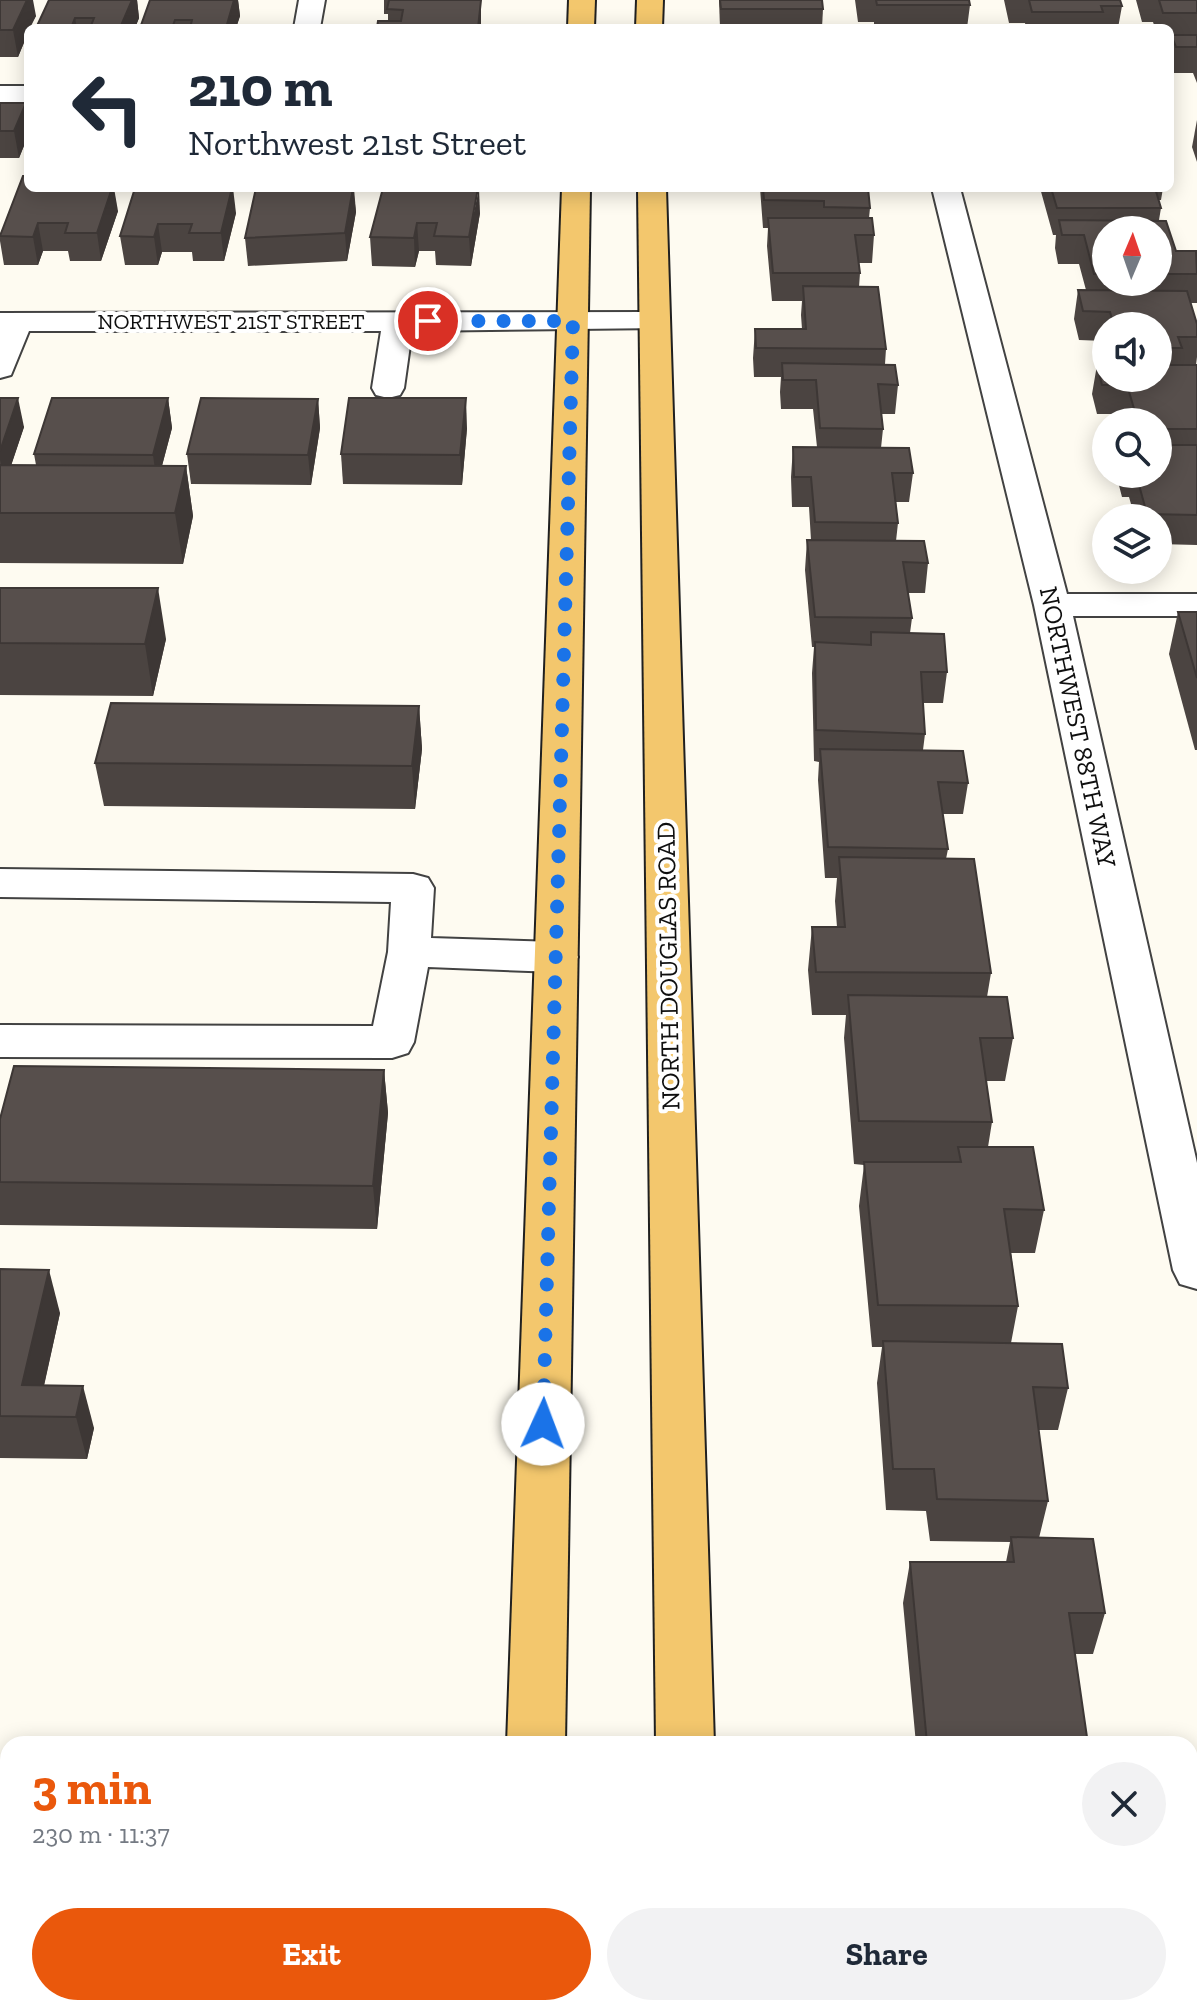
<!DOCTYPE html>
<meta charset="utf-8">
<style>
:root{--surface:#fff;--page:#f2f2f3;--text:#1f2937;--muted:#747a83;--accent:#ea580c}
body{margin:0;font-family:"Zilla Slab",serif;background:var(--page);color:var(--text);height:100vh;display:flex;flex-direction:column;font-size:30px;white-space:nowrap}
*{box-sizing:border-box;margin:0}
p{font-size:26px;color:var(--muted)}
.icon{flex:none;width:44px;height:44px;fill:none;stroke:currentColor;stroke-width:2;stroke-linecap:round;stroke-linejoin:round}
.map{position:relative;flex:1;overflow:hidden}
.side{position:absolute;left:0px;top:1736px;width:1198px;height:280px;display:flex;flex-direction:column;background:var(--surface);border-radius:24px 24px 0 0;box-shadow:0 4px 20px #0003}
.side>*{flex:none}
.guide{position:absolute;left:24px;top:24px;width:1150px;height:168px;border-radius:12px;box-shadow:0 4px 20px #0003;background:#fff;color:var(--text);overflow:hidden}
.needle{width:52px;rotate:2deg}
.buttons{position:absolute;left:1092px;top:216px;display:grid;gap:16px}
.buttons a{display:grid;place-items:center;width:80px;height:80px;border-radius:50%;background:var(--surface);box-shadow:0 4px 20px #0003;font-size:40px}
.pin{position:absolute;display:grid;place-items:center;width:68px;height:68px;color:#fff;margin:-34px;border:4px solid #fff;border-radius:50%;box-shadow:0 2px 8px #0007}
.me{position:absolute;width:88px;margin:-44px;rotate:2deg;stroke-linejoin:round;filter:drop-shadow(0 0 6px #0008)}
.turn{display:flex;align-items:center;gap:28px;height:168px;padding:0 32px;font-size:36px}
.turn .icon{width:104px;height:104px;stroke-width:2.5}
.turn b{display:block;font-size:56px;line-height:68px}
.round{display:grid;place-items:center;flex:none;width:84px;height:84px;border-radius:42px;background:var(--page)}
.head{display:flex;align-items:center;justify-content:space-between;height:136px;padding:0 32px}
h1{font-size:48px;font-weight:800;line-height:60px;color:var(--accent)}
.action{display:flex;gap:16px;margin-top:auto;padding:16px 32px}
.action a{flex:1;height:92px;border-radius:48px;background:var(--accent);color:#fff;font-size:32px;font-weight:800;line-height:92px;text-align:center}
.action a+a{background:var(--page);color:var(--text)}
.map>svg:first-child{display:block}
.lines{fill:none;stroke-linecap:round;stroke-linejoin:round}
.minor-casing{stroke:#424242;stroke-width:4}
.major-casing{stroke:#202020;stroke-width:4}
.minor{fill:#fff;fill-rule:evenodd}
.major{fill:#f3c76d;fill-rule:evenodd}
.wall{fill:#4b4441;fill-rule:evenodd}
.shaded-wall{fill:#3d3735}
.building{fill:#574f4c;stroke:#3d3735;stroke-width:2}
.route{stroke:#1a73e8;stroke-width:14;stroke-dasharray:0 25.2}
.labels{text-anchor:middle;stroke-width:8;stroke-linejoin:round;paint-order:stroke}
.far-street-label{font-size:22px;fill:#0f0f0f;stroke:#fff}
.street-label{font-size:26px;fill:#0f0f0f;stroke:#fff}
</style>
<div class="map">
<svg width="1197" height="2016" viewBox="0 0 1197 2016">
<rect width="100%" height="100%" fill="#fefbf1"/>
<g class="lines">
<defs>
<g id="minor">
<path d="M299 0H325L320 28H294Z"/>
<rect x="0" y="86" width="28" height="16"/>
<path d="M932 188H960L1067 594H1197V616H1073L1197 1163V1289L1180 1284 1173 1270 1034 605Z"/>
<path d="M653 312 664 314 669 321 664 328 412 331 404 388 400 395 388 398 376 395 372 388 381 331H29L11 375 0 378V313Z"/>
<path d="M0 869 413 874 428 878 434 888 431 938 556 942 571 946 578 957 571 968 556 972 428 967 414 1042 408 1053 392 1058 0 1057V1025L373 1026 388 952 391 902 0 897Z"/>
</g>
<g id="major">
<path d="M569 0H595L594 28H568Z"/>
<path d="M637 0H663L662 28H636Z"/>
<path d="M562 188H590L565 1744H507Z"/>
<path d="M638 188H666L714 1744H656Z"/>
<rect x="498" y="2008" width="62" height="8"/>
<rect x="660" y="2008" width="62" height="8"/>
</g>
</defs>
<use href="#minor" class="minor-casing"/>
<use href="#major" class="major-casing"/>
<use href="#minor" class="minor"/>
<use href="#major" class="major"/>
</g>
<g class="wall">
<path d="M0 0 36 16 28 28V33L18 57H0Z"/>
<path d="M49 0H137L139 18 135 28H36Z"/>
<path d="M150 0H238L240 16 236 28H140Z"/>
<path d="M384 0H481V28H377L388 21V14H384Z"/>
<path d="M719 0H822L823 9 822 28H720Z"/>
<path d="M855 0H969L970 5 967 28H874V22H858Z"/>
<path d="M1004 0H1120L1122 6 1118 28H1026L1025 23H1009Z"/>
<path d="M1136 0H1197V83L1193 73H1171L1170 70V28H1155L1153 22H1142Z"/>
<path d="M0 103 28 116V136L19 158H0Z"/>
<path d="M1197 120V162L1192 147Z"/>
<path d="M28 176 118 211 101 261H70L68 251H43L38 265H4L0 241V234Z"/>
<path d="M135 188 236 213 224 261H193L192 252H162L158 265H125L120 236Z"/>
<path d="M256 188H354L356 212 347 261 248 266 245 238Z"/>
<path d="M383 188 480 213 471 266 436 265 435 251H419L415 267 372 266 370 237Z"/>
<path d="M760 188H868L870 208 869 218 874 235 872 263H859L860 273 859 287 886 349 885 364 898 385 895 414H881L883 429 881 448 913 473 909 502H896L898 523 896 541 928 563 925 593H908L912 618 910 633 947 672 943 703H923L925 734 923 750 968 783 963 814H943L948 849 946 859 991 973 987 997 1013 1038 1005 1081H986L992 1122 988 1147 1044 1210 1035 1253H1011L1018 1306 1011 1343 1068 1388 1058 1430H1038L1048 1501 1039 1538 1105 1613 1093 1654H1075L1088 1744H916L903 1603 910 1562H1006L1010 1542 930 1541 926 1511 886 1510 877 1383 882 1347H872L859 1206 864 1165 854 1164 844 1038 846 1015H812L808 970 812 927H837L835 901 837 878H825L818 780 819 762 814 761 812 673 814 647H812L805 570 807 540H811L809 507H792L791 477 793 447H817L813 409H781L780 392 781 377H754L753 358 755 329H802L801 315 802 301H772L767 246 768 228H763Z"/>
<path d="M1040 188H1163L1161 200H1158L1161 208 1159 220 1176 251 1197 255V303H1191L1197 324V357L1196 365H1197V545L1158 544V518H1135L1129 497H1122L1116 474H1158V422H1124L1122 414H1097L1092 394 1097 365 1158 378V326H1106V344L1105 341 1079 340 1074 319 1078 290H1086L1079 264H1058L1055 248 1056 235H1053ZM1106 230H1158V282H1106Z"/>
<path d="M0 398 24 427 11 465H36L34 454 168 398 172 428 162 466H186L193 516 183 564 0 563Z"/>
<path d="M318 399 320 428 311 485 191 484 187 454Z"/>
<path d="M467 428 462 485 343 484 341 454Z"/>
<path d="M0 588 166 639 153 696 0 695Z"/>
<path d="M1178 612H1197V750H1195L1169 654Z"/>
<path d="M419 706 422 749 415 809 104 806 95 763Z"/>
<path d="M384 1070 388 1113 377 1229 0 1225V1119Z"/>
<path d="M0 1269 60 1313 44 1386 94 1428 87 1459 0 1458Z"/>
<path d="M934 2008H1129L1130 2010 1127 2016H934Z"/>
</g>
<g class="shaded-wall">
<path d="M27 0H33L36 16 30 28H28V33L18 57 13 30Z"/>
<path d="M132 0H137L139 18 135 28H120Z"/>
<path d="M234 0H238L240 16 236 28H226Z"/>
<path d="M481 0V28H478Z"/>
<path d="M75 18 77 28H71Z"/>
<path d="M26 103 28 116V136L19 158 14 131Z"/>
<path d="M112 188H114L118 211 101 261 97 233Z"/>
<path d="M232 188H233L236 213 224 261 221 233Z"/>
<path d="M353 188 356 212 347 261 345 233Z"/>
<path d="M479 188 480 213 471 266 469 237Z"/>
<path d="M38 223 43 251 38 265 33 237Z"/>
<path d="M417 223 419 251 415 267 414 238Z"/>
<path d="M158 224 162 252 158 265 154 237Z"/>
<path d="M18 398 24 427 5 484 0 460V451Z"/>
<path d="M168 398 172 428 157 484 153 455Z"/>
<path d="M466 398 467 428 462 485 460 455Z"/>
<path d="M318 399 320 428 311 485 308 455Z"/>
<path d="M186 466 193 516 183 564 175 513Z"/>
<path d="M158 588 166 639 153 696 145 644Z"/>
<path d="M419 706 422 749 415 809 412 766Z"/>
<path d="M384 1070 388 1113 377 1229 373 1186Z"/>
<path d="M49 1270 60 1313 37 1416 22 1385Z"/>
<path d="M83 1386 94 1428 87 1459 76 1417Z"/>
<path d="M286 2008H300L299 2016H285Z"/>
</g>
<g class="building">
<path d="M0 0H27L13 30H0Z"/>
<path d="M49 0H132L120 28H90L94 18H75L71 28H36Z"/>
<path d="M150 0H234L226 28H190L192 20H175L172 28H140Z"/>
<path d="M389 0H481L478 28H377L378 21H401L403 10 387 9Z"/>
<path d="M720 0H822L823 9H721Z"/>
<path d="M876 0H969L970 5H877Z"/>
<path d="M1029 0H1120L1122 6H1101L1103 12H1032Z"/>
<path d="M1159 0H1197V13H1163Z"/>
<path d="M1171 35H1197V47H1176Z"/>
<path d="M0 103H26L14 131H0Z"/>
<path d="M23 176H28V188H112L97 233H65L68 223H38L33 237 0 236Z"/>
<path d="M135 188H232L221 233H189L192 224H158L154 237 120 236Z"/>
<path d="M256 188H353L345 233 245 238Z"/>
<path d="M383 188H478L469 237 434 236 437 223H417L414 238 370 237Z"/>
<path d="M763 188H868L870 208 824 207V201L764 200Z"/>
<path d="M1051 188H1155L1161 208H1057Z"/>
<path d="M768 218H872L874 235H855L860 273H773Z"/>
<path d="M1059 220 1166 221 1176 251H1196L1197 274H1158V230H1106V274H1094L1084 235H1062Z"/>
<path d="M803 286 878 287 886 349 756 348 755 329H806Z"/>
<path d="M1078 290 1187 291 1197 324V337H1178L1182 348H1158V326H1114L1110 312 1083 311Z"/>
<path d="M782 363 895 365 898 385 878 384 883 429 820 428 816 380H783Z"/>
<path d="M1097 365H1106V378H1158V365H1197V429H1158V422H1138L1127 385H1102Z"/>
<path d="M0 398H18L0 451Z"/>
<path d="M52 398H168L153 455 34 454Z"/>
<path d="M201 398 318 399 308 455 187 454Z"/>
<path d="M349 398H466L460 455 341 454Z"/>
<path d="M1158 445H1197V515L1147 514 1136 474H1158Z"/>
<path d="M793 447 909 448 913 473H892L898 523 815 522 811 477H794Z"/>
<path d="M0 465 186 466 175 513H0Z"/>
<path d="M807 540 924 541 928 563 903 562 912 618 815 617Z"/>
<path d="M0 588H158L145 644 0 643Z"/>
<path d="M1178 612H1197V678Z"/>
<path d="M871 632 944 634 947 672H921L925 734 816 730 815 642 871 645Z"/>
<path d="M111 703 419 706 412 766 95 763Z"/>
<path d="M820 749 963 751 968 783 938 782 948 849 828 847Z"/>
<path d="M839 857 974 859 991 973 816 972 812 927H845Z"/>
<path d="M848 995 1007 997 1013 1038H980L992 1122 859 1121Z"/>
<path d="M14 1066 384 1070 373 1186 0 1182V1119Z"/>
<path d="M958 1147H1033L1044 1210 1004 1209 1018 1306 878 1305 864 1162H961Z"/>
<path d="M0 1269 49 1270 22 1385 83 1386 76 1417 0 1416Z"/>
<path d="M883 1341 1062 1344 1068 1388 1033 1387 1048 1501 937 1499 934 1469H893Z"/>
<path d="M1011 1537 1093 1539 1105 1613H1069L1088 1744 927 1743 910 1562H1014Z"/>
<path d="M0 1768H8V2008H286L285 2016H0Z"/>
<path d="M976 2008H1129L1130 2010Z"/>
</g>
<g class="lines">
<path class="route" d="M428 321H573L543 1424"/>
</g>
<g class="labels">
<g class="far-street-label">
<text x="231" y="329">NORTHWEST 21ST STREET</text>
</g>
<g class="street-label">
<text transform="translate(1078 727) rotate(78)" y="9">NORTHWEST 88TH WAY</text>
<text transform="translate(668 966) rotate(-91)" y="9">NORTH DOUGLAS ROAD</text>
</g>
</g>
</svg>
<div class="buttons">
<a><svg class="needle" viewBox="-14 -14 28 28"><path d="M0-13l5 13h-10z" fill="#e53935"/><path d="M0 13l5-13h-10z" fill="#747a83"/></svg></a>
<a><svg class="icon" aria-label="sound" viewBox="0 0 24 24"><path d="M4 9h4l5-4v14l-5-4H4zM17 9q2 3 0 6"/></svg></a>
<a><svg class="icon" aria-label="search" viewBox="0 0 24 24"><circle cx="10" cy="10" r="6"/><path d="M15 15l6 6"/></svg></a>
<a><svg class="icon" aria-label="layers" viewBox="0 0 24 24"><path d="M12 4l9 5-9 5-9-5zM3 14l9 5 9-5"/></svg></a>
</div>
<div class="pin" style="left:428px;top:321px;background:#d93025"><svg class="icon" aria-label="arrive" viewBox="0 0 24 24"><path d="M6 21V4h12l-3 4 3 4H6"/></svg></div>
<svg class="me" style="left:543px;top:1424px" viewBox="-20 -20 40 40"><circle r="19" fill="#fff"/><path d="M0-13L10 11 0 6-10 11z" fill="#1a73e8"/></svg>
<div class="guide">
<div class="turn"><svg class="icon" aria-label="left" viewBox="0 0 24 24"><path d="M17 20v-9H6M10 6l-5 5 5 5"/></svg><div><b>210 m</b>Northwest 21st Street</div></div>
</div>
<section class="side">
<div class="head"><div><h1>3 min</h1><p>230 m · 11:37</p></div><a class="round"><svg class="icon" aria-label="close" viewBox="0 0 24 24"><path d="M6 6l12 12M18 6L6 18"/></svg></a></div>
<div class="action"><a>Exit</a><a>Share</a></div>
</section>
</div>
